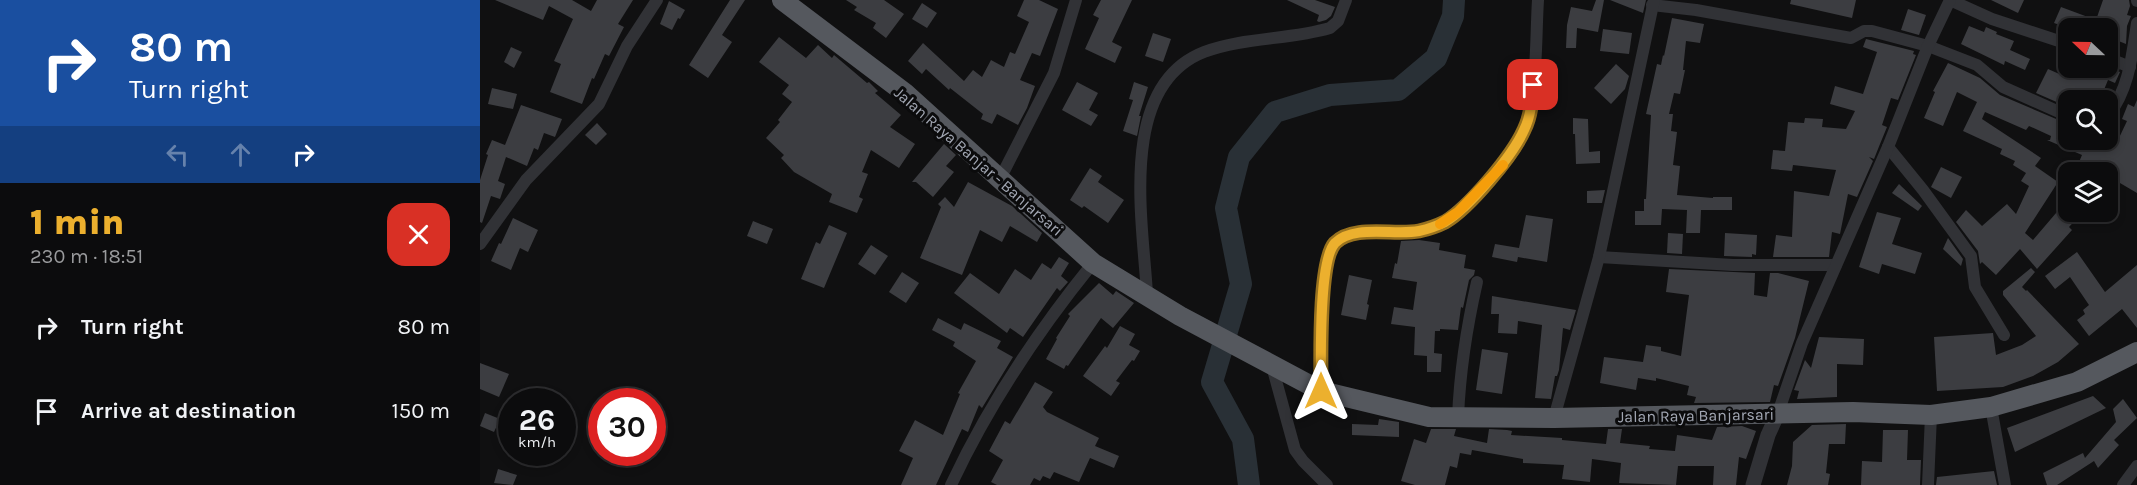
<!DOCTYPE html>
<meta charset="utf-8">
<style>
:root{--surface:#0c0c0d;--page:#151516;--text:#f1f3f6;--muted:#9a9b9d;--line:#2c2c2e;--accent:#ecb02e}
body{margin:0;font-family:Karla,sans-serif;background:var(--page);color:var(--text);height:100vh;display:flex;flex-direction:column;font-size:22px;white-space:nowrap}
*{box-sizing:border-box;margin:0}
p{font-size:20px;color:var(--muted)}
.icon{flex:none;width:33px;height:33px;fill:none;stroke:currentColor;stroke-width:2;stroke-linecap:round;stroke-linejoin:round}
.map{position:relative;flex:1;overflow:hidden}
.drawer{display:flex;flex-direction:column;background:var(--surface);width:480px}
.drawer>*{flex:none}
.banner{background:#1a4fa0;color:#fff;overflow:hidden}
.needle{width:39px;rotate:292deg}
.buttons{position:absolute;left:1578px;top:18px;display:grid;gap:12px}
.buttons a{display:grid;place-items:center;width:60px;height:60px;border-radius:12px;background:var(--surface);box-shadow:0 3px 9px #0003,0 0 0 2px var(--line);font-size:30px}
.speed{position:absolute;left:18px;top:388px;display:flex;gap:12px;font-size:30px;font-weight:700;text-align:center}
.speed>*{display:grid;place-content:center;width:78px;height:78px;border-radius:50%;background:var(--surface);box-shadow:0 3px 9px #0003,0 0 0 2px var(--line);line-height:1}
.speed small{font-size:15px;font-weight:400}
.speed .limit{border:9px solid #d22;background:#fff;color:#111}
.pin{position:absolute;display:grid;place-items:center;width:51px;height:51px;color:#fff;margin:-26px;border-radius:12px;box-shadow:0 3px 9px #0006}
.me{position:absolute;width:66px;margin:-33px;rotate:0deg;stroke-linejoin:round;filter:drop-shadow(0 0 4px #0008)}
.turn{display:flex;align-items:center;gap:21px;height:126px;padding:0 30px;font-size:27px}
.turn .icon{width:78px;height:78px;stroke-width:2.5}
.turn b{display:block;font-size:42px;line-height:51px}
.lanes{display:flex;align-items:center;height:57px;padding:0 30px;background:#0003;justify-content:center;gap:30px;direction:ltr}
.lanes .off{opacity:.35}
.round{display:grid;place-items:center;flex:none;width:63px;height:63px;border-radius:18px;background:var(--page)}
.summary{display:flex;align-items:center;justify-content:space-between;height:102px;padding:0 30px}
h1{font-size:36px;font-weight:800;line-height:45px;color:var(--accent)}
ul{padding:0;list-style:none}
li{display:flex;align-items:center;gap:18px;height:84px;padding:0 30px}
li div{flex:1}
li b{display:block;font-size:22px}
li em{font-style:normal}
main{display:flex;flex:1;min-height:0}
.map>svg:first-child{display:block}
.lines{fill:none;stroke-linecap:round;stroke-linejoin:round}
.river{stroke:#293036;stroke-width:22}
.building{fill:#3c3d41}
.minor{stroke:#313236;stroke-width:12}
.tertiary{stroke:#313236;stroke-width:15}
.trunk{stroke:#55585e;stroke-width:20}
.route-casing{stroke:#99721e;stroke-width:15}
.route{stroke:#ecb02e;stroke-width:10}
.slow{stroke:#f59e0b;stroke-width:10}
.labels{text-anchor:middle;stroke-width:6;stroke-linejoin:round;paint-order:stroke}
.street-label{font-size:16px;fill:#a1a6b2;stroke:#0b0b0c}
</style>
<main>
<section class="drawer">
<div class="banner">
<div class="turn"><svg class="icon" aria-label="right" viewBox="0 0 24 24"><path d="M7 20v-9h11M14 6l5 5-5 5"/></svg><div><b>80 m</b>Turn right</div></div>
<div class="lanes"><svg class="icon off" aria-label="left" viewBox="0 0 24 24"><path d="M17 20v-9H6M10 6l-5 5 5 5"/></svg><svg class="icon off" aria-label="ahead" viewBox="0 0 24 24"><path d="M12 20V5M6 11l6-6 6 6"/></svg><svg class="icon" aria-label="right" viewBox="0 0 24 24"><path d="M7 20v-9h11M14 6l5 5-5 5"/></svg></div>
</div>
<div class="summary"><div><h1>1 min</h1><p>230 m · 18:51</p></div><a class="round" style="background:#d93025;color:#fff"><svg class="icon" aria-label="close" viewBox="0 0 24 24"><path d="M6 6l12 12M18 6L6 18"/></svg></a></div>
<ul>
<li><svg class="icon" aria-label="right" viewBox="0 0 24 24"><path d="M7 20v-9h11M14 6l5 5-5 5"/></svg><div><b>Turn right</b></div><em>80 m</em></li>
<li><svg class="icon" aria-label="arrive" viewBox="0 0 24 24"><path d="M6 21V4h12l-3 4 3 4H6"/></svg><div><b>Arrive at destination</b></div><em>150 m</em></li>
</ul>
</section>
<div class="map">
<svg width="1657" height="485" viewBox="0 0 1657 485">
<rect width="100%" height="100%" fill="#101011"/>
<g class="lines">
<path class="river" d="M769 485 763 439 732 382 761 284 746 208 759 157 795 112 850 95 918 90 956 58 973 16 974 0"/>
</g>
<g class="building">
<path d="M15 0H92L111 11 117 0H153L138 24 144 27 129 56 125 54 114 79 112 78 102 104 70 92 81 64 74 61 93 19 69 6 63 20Z"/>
<path d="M250 0H265L242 35 252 42 228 78 209 65Z"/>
<path d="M366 0H404L424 14 406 38 393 28 396 23 374 10 377 7Z"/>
<path d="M544 0H559L578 9 560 56 552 53 540 80 555 86 547 108 538 125 517 114 512 124 501 119 503 114 470 88 469 90 446 69 442 74 428 61 443 43 484 81 493 70 502 77 511 60 524 67 530 52 535 54 549 22 537 16Z"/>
<path d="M621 0H652L632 42 642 47 635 63 605 49 619 18 613 15Z"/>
<path d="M807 0H835L855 7 851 16 846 20 839 22 837 21 839 15Z"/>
<path d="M1116 0H1124L1118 32 1097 28 1096 48H1086L1087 25 1091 7 1112 11Z"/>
<path d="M1130 0H1166L1163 13Z"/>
<path d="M1311 0H1376L1372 18 1310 4Z"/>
<path d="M1511 0H1544L1538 13Z"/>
<path d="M1623 0H1649L1650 6 1647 15 1651 16 1647 26 1646 44 1636 40 1632 51 1628 50V28H1588L1574 23 1581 7 1616 20Z"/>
<path d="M189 1 205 10 200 19 198 18 192 30 180 24Z"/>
<path d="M442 3 457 13 447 28 432 19Z"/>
<path d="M1428 9 1446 15 1439 35 1421 30Z"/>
<path d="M1192 18 1224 24 1220 43 1206 41 1203 70H1205L1200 94 1194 93 1189 114H1193L1191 131 1197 132 1193 165 1200 166 1197 195 1233 198V197H1252V210H1221L1220 233H1206L1207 210 1182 209 1181 225H1155V211H1164V199H1166L1171 115 1166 114 1177 64 1181 65 1183 55 1184 56Z"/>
<path d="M1489 26 1504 32 1506 27 1517 32 1516 34 1534 41 1530 50 1550 59 1545 70 1525 61 1524 65 1481 44Z"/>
<path d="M1123 29 1152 33 1149 54 1120 51Z"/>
<path d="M673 33 691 39 683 62 665 56Z"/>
<path d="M299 37 326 58 338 45 352 58 354 55 387 83 389 82 398 91 395 93 421 115 410 127 435 144 419 168 391 150 382 172 388 174 379 197 383 199 377 213 349 202 352 194 314 172 301 158 304 155 286 138 300 122 298 120 312 102 302 94 309 85 279 62Z"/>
<path d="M1386 39 1434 51 1433 54 1436 55 1418 100 1411 98 1402 125 1407 127 1400 144 1394 159 1389 157 1393 161 1377 197 1368 194 1360 234 1352 232 1349 257H1293L1296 235 1312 237 1314 191 1349 196 1356 170 1313 165 1312 171 1291 169 1293 150 1305 151 1308 122 1324 123 1325 118 1343 119 1342 127 1366 129 1375 111 1350 104 1355 86 1383 94 1397 52 1383 47Z"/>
<path d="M31 47 42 52 34 68 24 62Z"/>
<path d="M1468 63 1500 78 1520 95 1588 124V140H1638L1647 121 1642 119 1648 104 1654 107 1657 100V193L1628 176V172H1604L1596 169 1602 155 1567 140H1570L1571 136 1549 126 1546 130 1505 112 1502 119 1561 158 1555 166 1578 182 1545 233 1553 240 1588 199V212H1603L1589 227 1592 230 1557 269 1540 249 1516 275 1502 262 1500 264 1498 251 1476 222 1486 210 1502 226 1527 204 1536 214 1549 186 1541 181 1546 173 1533 165 1535 161 1520 154 1522 149 1483 131 1497 102 1477 92 1463 126 1444 118 1455 92 1453 91Z"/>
<path d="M1136 64 1149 76 1145 89 1131 104 1114 88Z"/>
<path d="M1628 67 1640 72 1635 83 1628 80 1621 97 1603 90 1598 100H1588V107L1556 93 1568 69 1593 80 1598 68Z"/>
<path d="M597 82 618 93 609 110 618 115 611 126 582 110Z"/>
<path d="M654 82 668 87 659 116H661L657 136 643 131 653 100 649 99Z"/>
<path d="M12 88 37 94 33 109 8 104Z"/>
<path d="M41 105 82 119 75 137 64 133 58 150 54 148 47 166 26 157 18 181 25 184 20 199 11 196 2 223 0 222V180L8 155 6 154 12 140 25 145Z"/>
<path d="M1093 118 1108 119 1109 152 1120 151V163L1096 164 1095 134H1093Z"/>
<path d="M117 123 127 134 116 145 105 135Z"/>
<path d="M464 144 476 155 466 166 474 172 453 197 436 182H432Z"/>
<path d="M1461 167 1482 177 1471 198 1451 187Z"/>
<path d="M610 168 622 176 618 182 644 200 628 223 604 206 602 208 590 200Z"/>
<path d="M488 182 532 206 562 233 557 242 530 226 522 242 500 230 482 275 440 258 461 207 458 204 465 197 474 207Z"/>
<path d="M1419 184 1442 206 1438 211 1412 193Z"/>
<path d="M1125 190 1122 203H1107V191Z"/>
<path d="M1397 212 1421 218 1412 244 1442 253 1435 274 1402 264 1399 274 1379 267Z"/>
<path d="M1046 215 1073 219 1067 262 1038 257 1037 262 1012 257 1015 244 1039 248Z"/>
<path d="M33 218 58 230 48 252 40 248 31 270 11 261 19 243 21 244Z"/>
<path d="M273 221 293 229 287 244 267 236Z"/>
<path d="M349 225 367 233 344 288 321 279 336 242 340 244Z"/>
<path d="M1188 233 1203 234 1202 254 1187 253Z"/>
<path d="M1245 233 1277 235 1276 255 1272 254V257L1244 256Z"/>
<path d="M1468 238 1483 259 1481 266 1463 249Z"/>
<path d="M939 240 960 243 959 250 986 255 984 268 995 270 994 275 989 280 983 308 981 307 978 330 960 329V331H955L954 353 962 354 961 372H947V356L934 355 935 327 911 324 914 307 933 310 937 282 912 278 915 263 917 264 921 241Z"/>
<path d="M391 245 408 256 395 275 378 264Z"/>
<path d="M1597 252 1625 292 1657 265V328L1642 309 1609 336 1597 320 1605 314 1603 310 1609 305 1590 277 1575 289 1565 276Z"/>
<path d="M579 257 589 263 581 276 588 282 580 291 577 288 543 337 530 328 527 333 474 293 490 273 519 294 535 269 551 280 562 263 571 269Z"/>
<path d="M1551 268 1555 272 1542 287 1546 291 1547 290 1599 344 1578 362 1553 376 1523 387 1457 391 1454 337 1513 333 1516 355 1542 345 1556 336 1523 295V291Z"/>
<path d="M1189 269 1275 273 1274 295 1287 297 1290 273H1298L1329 281 1315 338 1298 386 1294 385 1290 402 1214 403 1216 397 1207 395 1209 386 1176 378V381L1158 378 1156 390 1120 383 1124 357 1163 362 1166 345 1181 347V351L1201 356 1209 295 1186 292Z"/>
<path d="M422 272 439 283 426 303 409 292Z"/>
<path d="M869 275 892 280 887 304 889 305 886 320 861 315Z"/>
<path d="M619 283 633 295 636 291 654 303 633 328 621 318 588 366 586 365 584 369 566 359 577 339 576 338 590 316 588 314Z"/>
<path d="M1012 296 1096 310 1090 330 1083 328 1079 370 1077 376H1075L1071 399 1055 398 1062 325 1038 321 1037 334 1018 333 1019 314H1011Z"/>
<path d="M458 318 481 330 484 323 521 341 517 348 533 357 502 408 499 405 488 432 482 429 456 485H421L433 458 419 451 435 420 463 435 480 394 478 393 496 361 473 346 475 342 452 330Z"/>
<path d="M640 326 655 334 649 345 660 351 654 361 652 360 636 381 640 383 631 396 603 376 625 346 627 348Z"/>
<path d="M1339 337 1384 339 1383 365 1357 364V397L1317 399 1319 391 1314 390 1325 360 1331 368Z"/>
<path d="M1002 349 1028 353 1022 394 996 390Z"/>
<path d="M0 363 29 374 19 397 0 389Z"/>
<path d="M555 382 573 392 563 407 567 412 619 438 615 446 639 456 634 468 610 458 599 482 574 472 570 479 563 476 560 481 554 478 550 485H517L511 482 523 460 509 451 525 421 530 424Z"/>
<path d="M1613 396 1626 408 1535 452 1527 428Z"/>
<path d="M1643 399 1657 418 1634 440 1639 445 1618 468 1614 461 1577 485H1567L1563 473 1603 453 1605 458 1636 422 1633 409Z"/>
<path d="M5 413 20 419 14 432 0 426Z"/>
<path d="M899 419 919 422V437L872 435V424L898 425Z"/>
<path d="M1366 424 1365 444H1349L1346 473 1350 474 1348 485H1307L1312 466 1313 442 1332 425Z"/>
<path d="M1262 426 1276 431 1266 459 1259 457 1256 485H1233L1234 466H1198L1196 485 1139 483 1141 463 1112 459 1110 482 1082 479 1084 465 1043 463V459L992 450 991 455 980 453 977 468 970 466 965 485H935L921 481 934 439 946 443 951 429H976L974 436 1007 443 1009 429 1027 430 1032 431 1031 435 1082 438V440L1126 444 1128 429H1142L1140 443 1170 446 1169 449 1195 451 1197 435 1232 440 1237 427Z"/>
<path d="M1403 430H1428L1427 460H1441L1440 485H1381L1382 461 1402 462Z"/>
<path d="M18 469 37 475 33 485 14 483Z"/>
<path d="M1514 471 1517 485H1456L1457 477Z"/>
</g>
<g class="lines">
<g class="minor">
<path d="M1470 0 1512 19 1588 44"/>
<path d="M1657 0V1"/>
<path d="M1172 5 1216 10 1371 38 1384 31H1392L1448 46 1497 65 1523 87 1588 116"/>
<path d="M1628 58 1650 67"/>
<path d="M1628 116C1649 89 1652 56 1657 23"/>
<path d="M1408 147 1443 190 1491 256 1495 287 1524 335"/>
<path d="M521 177 574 73 596 0"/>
<path d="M0 244 46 180 119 104 147 46 177 0"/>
<path d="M1119 257 1253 265H1356"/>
<path d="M667 294C663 222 637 86 724 52 764 37 809 40 850 28L858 21 866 0"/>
<path d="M792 366 815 450 823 461 847 485"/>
<path d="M841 391C841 364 838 262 855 244 871 226 912 234 934 232 960 230 977 212 994 195 1009 179 1025 165 1036 147 1059 107 1055 46 1058 0"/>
<path d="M1511 407 1525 485"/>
<path d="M1298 413 1322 343 1408 147 1448 46 1470 0"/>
<path d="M978 417C980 369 986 330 997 282"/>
<path d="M1074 418 1119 257 1174 0"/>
<path d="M471 485C509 404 557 332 613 263"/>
<path d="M1448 485 1451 415"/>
<path d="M1643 485 1657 466"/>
</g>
<path class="tertiary" d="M1273 485 1288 435 1298 413"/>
<path class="trunk" d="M302 0 425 93 613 263 700 316 841 391 949 417 1074 418 1373 412 1451 415 1511 407 1597 382 1657 352"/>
</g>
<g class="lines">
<defs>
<path id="route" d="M841 391C841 364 838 261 855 243 874 224 915 236 939 231 948 229 957 226 965 222 989 208 1033 155 1044 130 1051 116 1052 101 1053 85"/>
</defs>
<use href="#route" class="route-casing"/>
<use href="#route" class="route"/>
<path class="slow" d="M960 224 978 212 1023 165"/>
</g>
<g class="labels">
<g class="street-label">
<text transform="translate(499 161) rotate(41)" y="6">Jalan Raya Banjar - Banjarsari</text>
<text transform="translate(1216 415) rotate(-1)" y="6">Jalan Raya Banjarsari</text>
</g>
</g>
</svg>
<div class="buttons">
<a><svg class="needle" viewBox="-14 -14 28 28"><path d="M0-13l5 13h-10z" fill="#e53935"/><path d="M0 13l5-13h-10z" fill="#9a9b9d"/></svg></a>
<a><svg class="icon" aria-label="search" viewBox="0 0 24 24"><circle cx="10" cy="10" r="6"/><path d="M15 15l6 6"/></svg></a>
<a><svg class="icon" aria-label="layers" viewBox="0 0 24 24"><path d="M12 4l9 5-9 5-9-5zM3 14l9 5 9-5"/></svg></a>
</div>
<div class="speed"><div>26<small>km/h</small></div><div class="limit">30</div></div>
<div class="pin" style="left:1053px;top:85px;background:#d93025"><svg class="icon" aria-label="arrive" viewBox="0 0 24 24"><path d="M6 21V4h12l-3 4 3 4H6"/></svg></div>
<svg class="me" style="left:841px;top:391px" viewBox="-20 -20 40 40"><path d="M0-17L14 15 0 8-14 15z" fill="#ecb02e" stroke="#fff" stroke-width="4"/></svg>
</div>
</main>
